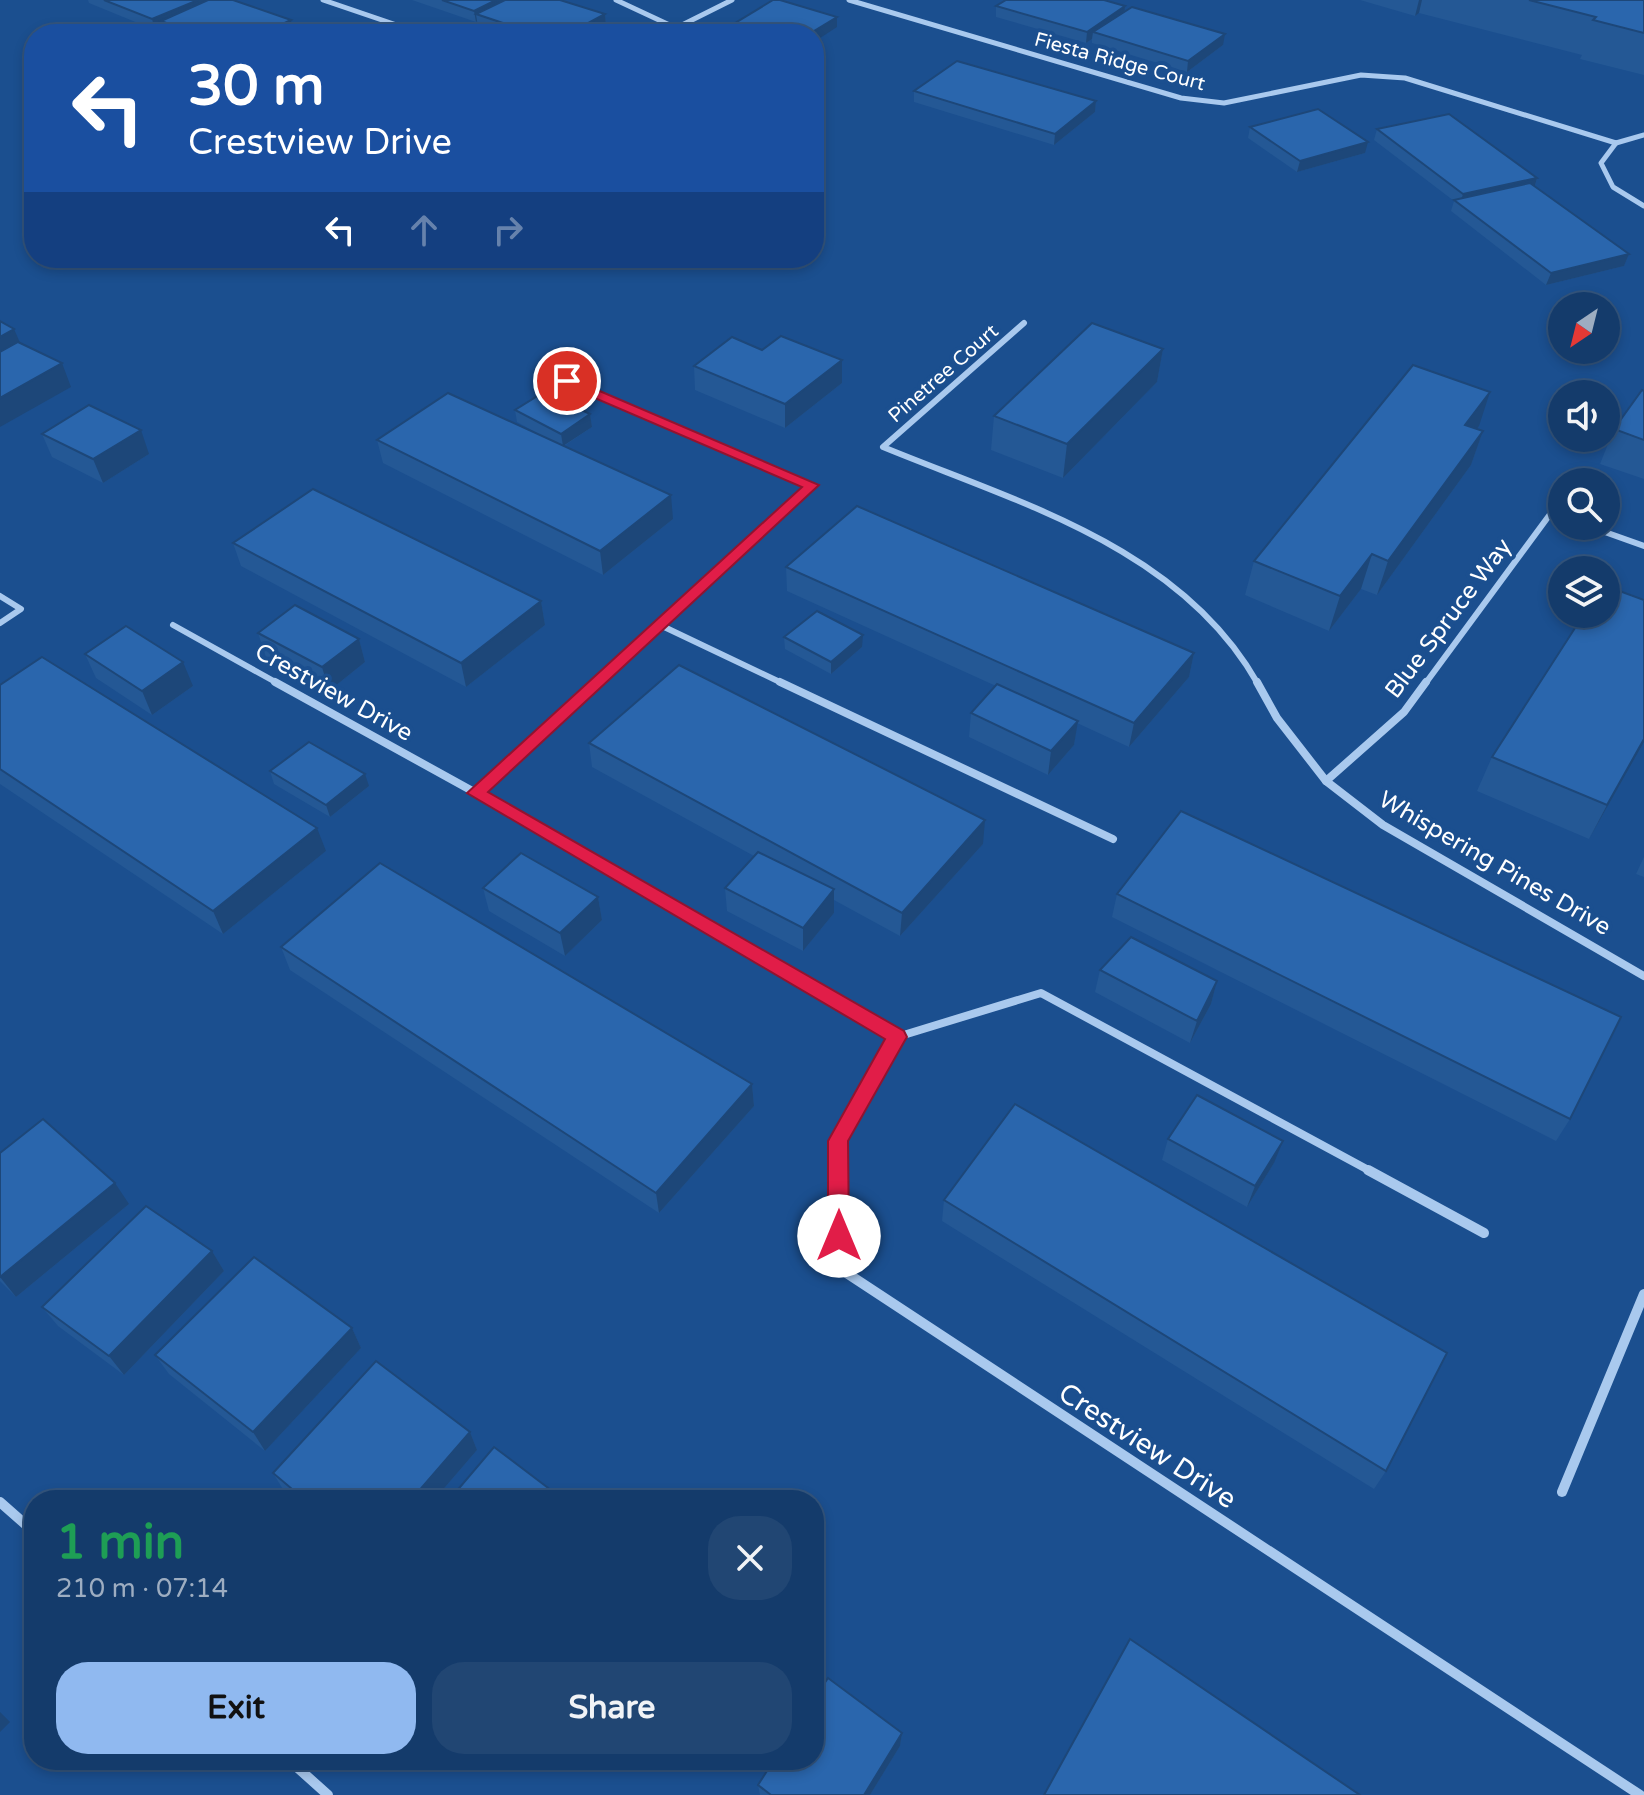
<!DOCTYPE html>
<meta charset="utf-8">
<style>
:root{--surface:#143b6b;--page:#214673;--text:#f1f3f6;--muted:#9dadc1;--line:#33557e;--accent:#90b9f0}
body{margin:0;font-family:"Varela Round",sans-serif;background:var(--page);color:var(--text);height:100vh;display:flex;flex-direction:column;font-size:30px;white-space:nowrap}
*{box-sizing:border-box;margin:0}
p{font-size:26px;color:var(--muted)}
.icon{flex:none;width:44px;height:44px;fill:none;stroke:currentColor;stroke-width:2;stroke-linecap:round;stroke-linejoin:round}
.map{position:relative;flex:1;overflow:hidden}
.drawer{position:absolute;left:24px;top:1490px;width:800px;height:280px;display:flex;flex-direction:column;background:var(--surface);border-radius:32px;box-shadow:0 4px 12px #0003,0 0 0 2px var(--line)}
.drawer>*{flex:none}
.banner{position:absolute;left:24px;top:24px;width:800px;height:244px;border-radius:32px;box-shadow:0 4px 12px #0003,0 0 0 2px var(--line);background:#1a4fa0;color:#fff;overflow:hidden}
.needle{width:52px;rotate:215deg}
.controls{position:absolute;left:1548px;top:292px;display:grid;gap:16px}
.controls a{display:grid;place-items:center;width:72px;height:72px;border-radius:50%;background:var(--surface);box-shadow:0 4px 12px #0003,0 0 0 2px var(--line);font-size:40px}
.pin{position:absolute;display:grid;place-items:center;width:68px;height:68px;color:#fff;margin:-34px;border:4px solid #fff;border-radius:50%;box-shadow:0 2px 8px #0007}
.me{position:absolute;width:88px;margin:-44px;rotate:0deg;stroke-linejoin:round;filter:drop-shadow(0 0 6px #0008)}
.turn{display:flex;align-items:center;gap:28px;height:168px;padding:0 32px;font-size:36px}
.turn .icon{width:104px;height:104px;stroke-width:2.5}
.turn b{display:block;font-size:56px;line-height:68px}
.lanes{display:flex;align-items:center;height:76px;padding:0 32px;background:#0003;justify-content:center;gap:40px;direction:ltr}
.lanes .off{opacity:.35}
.round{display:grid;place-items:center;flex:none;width:84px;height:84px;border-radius:32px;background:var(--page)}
.summary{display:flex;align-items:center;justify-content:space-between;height:136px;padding:0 32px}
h1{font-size:48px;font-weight:700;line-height:60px;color:#1e9e55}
.cta{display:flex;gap:16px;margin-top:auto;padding:16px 32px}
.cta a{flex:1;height:92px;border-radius:32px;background:var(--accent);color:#111;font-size:32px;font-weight:700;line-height:92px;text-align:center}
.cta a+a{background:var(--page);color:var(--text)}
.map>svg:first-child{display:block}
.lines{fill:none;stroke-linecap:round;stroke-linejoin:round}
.street-far3{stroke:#a9c9ee;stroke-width:5}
.street-far2{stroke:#a9c9ee;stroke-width:6}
.street-far1{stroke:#a9c9ee;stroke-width:8}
.street{stroke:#a9c9ee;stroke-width:10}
.wall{fill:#245895}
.shaded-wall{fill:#1d4779}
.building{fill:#2a66ad;stroke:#1d4779;stroke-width:2}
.route{fill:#e11d48;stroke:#92132f;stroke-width:2}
.labels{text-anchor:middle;stroke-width:8;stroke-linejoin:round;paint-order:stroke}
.far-street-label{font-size:20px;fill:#fff;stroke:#1b4f8f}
.street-label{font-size:24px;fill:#fff;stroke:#1b4f8f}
.near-street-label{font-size:28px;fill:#fff;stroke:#1b4f8f}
</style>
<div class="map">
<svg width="1644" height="1795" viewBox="0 0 1644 1795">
<rect width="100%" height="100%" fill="#1b4f8f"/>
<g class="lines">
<g class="street-far3">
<path d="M323 0 423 34"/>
<path d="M616 0 676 28"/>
<path d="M849 0 1181 98 1224 103 1361 75 1405 78 1616 143 1644 135"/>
<path d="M664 34 732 0"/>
<path d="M1616 143 1601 163 1613 187 1644 206"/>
</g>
<g class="street-far2">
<path d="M1024 323 883 447C1019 503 1181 547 1258 684"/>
<path d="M567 381 812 485 595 684"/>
<path d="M1588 526 1644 546"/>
<path d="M0 596 21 609 0 623"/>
<path d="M173 625 279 684"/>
<path d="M660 625 784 684"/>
<path d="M1425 684 1551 513 1562 517"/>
</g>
<g class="street-far1">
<path d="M275 682 476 793"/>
<path d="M598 682 476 793 897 1037 838 1141V1172"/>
<path d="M780 682 1113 839"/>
<path d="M1257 682 1277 718 1326 781 1383 825 1644 976"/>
<path d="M1326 781 1404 712 1426 682"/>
<path d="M897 1037 1041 993 1372 1172"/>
</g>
<g class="street">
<path d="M838 1170 839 1268 1640 1795"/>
<path d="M1368 1170 1484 1233"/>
<path d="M1562 1492 1644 1294"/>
<path d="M0 1502 34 1532"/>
<path d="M289 1760 328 1795"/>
</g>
</g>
<g class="wall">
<path d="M88 0H233L292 25 327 34H170L164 32 162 27 155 30 89 3Z"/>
<path d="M412 0H560L605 14 606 25 590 34H505L478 25 477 21 476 22Z"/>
<path d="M1360 0H1644V75L1580 59 1582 55 1419 13 1415 16Z"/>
<path d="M996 6H1125L1124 11 1223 45 1187 72 1092 43V39L1086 43 996 17Z"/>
<path d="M914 91 1096 101 1095 112 1054 145 914 102Z"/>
<path d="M1250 127 1365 153 1297 172 1248 138Z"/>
<path d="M1377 129 1537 178 1535 186 1629 254 1624 266 1546 285 1451 211 1454 201 1374 140Z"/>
<path d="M1163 349 1157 382 1063 478 991 450 994 416Z"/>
<path d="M694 366 842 383 785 428 695 390Z"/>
<path d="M1644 391V479L1600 464 1614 429Z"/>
<path d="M515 410 590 414 592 427 564 446 673 519 603 575 383 463 377 440 546 438 517 422Z"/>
<path d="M1479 426 1476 429 1483 431 1471 465 1377 595 1361 589 1329 631 1245 595 1254 561Z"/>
<path d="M42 434 149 454 103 483 52 457Z"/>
<path d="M233 543 541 601 545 625 466 687 241 566Z"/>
<path d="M786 567 1194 653 1189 677 1129 747 1077 723 1074 745 1048 775 969 737 971 713 996 686 787 591Z"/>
<path d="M258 633 359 639 365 662 329 691 266 657Z"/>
<path d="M784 637 862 647 831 674 785 649Z"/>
<path d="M85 654 193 686 152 715 96 678Z"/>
<path d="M0 685 326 851 223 934 0 784Z"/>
<path d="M1644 742 1589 839 1477 791 1492 757Z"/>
<path d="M589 743 983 844 900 936 834 900V913L803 951 727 911 725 888 754 856 592 767Z"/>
<path d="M270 771 369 786 330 817 274 784Z"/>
<path d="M1644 857V877L1636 874Z"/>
<path d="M483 888 598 897 602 920 565 956 489 911Z"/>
<path d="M1117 894 1570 1119 1556 1141 1112 917Z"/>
<path d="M281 947 752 1084 754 1106 659 1213 290 970Z"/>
<path d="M1100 970 1217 981 1211 1004 1190 1043 1095 992Z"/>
<path d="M1168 1139 1274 1163 1247 1207 1162 1160Z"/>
<path d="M0 1153 129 1204 16 1297 0 1281Z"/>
<path d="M944 1200 1386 1471 1374 1489 942 1221Z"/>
<path d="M212 1251 224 1271 124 1375 58 1326 42 1307Z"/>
<path d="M352 1328 361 1348 265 1451 169 1374 155 1355Z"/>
<path d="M470 1432 477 1450 434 1500H296L284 1491 273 1473Z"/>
<path d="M902 1733 900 1746 870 1795H760L758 1785Z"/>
<path d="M647 1760H668L661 1770Z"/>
</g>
<g class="shaded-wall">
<path d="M198 0H216L161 21 162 27 155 30 152 19Z"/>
<path d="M496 0H519L476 14 477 21 476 22 474 11Z"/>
<path d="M1419 0H1422L1419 13 1415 16Z"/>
<path d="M1125 6 1124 17 1093 32 1092 39 1086 43 1087 32Z"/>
<path d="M605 14 606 25 590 34H568Z"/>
<path d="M837 17V27L814 42V34H809Z"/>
<path d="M291 20 293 31 287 34H261Z"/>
<path d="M1225 34 1223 45 1187 72 1188 61Z"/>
<path d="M1096 101 1095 112 1054 145 1055 134Z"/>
<path d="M1368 142 1365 153 1297 172 1300 161Z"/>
<path d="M1537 178 1534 189 1460 204 1463 194Z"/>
<path d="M1629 254 1624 266 1546 285 1551 273Z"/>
<path d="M14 329 24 352 0 365V337Z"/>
<path d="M1163 349 1157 382 1063 478 1067 444Z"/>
<path d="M842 360V383L785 428V404Z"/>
<path d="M62 363 71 387 0 427V398Z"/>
<path d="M1490 392 1479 426 1454 459 1465 425Z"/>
<path d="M590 414 592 427 563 446 561 434Z"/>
<path d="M141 430 149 454 103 483 93 459Z"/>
<path d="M1483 431 1471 465 1377 595 1388 561Z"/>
<path d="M671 495 673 519 603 575 600 551Z"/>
<path d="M1372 554 1361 589 1329 631 1340 596Z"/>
<path d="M541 601 545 625 466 687 461 663Z"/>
<path d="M863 635 862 647 831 674V662Z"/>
<path d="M359 639 365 662 329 691 322 667Z"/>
<path d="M1194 653 1189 677 1129 747 1134 723Z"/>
<path d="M183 662 193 686 152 715 142 691Z"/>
<path d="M1078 721 1074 745 1048 775 1051 751Z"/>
<path d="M1644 739V742L1589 839 1607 805Z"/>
<path d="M365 774 369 786 330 817 326 805Z"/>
<path d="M985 820 983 844 900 936 902 913Z"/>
<path d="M317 828 326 851 223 934 213 911Z"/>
<path d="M834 889V913L803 951V928Z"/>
<path d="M598 897 602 920 565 956 560 933Z"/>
<path d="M1217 981 1211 1004 1190 1043 1197 1021Z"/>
<path d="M752 1084 754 1106 659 1213 656 1193Z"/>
<path d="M1283 1141 1274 1163 1247 1207 1255 1186Z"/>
<path d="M115 1183 129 1204 16 1297 0 1277Z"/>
<path d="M212 1251 224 1271 124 1375 109 1356Z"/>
<path d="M352 1328 361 1348 265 1451 253 1432Z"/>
<path d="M470 1432 477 1450 434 1500H411Z"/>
<path d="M0 1712 10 1722 0 1732Z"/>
<path d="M902 1733 900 1746 870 1795H864Z"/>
<path d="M658 1760H668L661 1770Z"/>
</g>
<g class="building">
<path d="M104 0H198L152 19Z"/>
<path d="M208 0H233L291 20 261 34H196L161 21Z"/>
<path d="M442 0H496L474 11Z"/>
<path d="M505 0H560L605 14 568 34H536L476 14Z"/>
<path d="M773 0H780L837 17 809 34H717Z"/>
<path d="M1006 0H1104L1125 6 1087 32 996 6Z"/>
<path d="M1529 0H1644V33L1593 20 1596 17Z"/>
<path d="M1132 7 1225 34 1188 61 1093 32Z"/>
<path d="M296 23 327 34H274Z"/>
<path d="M957 61 1096 101 1055 134 914 91Z"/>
<path d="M1318 109 1368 142 1300 161 1250 127Z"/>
<path d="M1449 114 1537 178 1463 194 1377 129Z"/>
<path d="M1530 183 1629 254 1551 273 1454 200Z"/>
<path d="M0 321 14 329 0 337Z"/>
<path d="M1092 323 1163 349 1067 444 994 416Z"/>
<path d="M781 336 842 360 785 404 694 366 732 337 762 350Z"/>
<path d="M18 342 62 363 0 398V352Z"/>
<path d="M1413 365 1490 392 1465 425 1483 431 1388 561 1372 554 1340 596 1254 561Z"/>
<path d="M1642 390 1644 391V440L1614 429Z"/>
<path d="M544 392 590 414 561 434 515 410Z"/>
<path d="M448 393 671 495 600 551 377 440Z"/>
<path d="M89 405 141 430 93 459 42 434Z"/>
<path d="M313 489 541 601 461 663 233 543Z"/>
<path d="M857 506 1194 653 1134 723 786 567Z"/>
<path d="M1606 586 1644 600V739L1607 805 1492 757 1584 614H1606Z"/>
<path d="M295 605 359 639 322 667 258 633Z"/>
<path d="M817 611 863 635 831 662 784 637Z"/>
<path d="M126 626 183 662 142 691 85 654Z"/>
<path d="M42 657 317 828 213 911 0 769V685Z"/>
<path d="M679 665 985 820 902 913 589 743Z"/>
<path d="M997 684 1078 721 1051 751 971 713Z"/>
<path d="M309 742 365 774 326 805 270 771Z"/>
<path d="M1181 811 1621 1017 1570 1119 1117 894Z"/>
<path d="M758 852 834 889 803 928 725 888Z"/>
<path d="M521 853 598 897 560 933 483 888Z"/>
<path d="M380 863 752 1084 656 1193 281 947Z"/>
<path d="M1131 937 1217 981 1197 1021 1100 970Z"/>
<path d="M1197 1095 1283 1141 1255 1186 1168 1139Z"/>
<path d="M1015 1104 1447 1353 1386 1471 944 1200Z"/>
<path d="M43 1119 115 1183 0 1277V1153Z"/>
<path d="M146 1206 212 1251 109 1356 42 1307Z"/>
<path d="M254 1257 352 1328 253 1432 155 1355Z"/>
<path d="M376 1361 470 1432 411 1500H305L273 1473Z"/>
<path d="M494 1447 564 1500H449Z"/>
<path d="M1130 1639 1360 1795H1044Z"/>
<path d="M828 1678 902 1733 864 1795H771L758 1785 774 1760H814V1699Z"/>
</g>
<path class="route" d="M567 377 819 485 488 792 904 1031 907 1037 904 1042 848 1141 849 1236 846 1243 839 1246 831 1243 828 1236V1141L885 1039 467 793 802 487 562 384 560 381Z"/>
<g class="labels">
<g class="far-street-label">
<text transform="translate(1120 61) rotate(15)" y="7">Fiesta Ridge Court</text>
<text transform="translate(943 373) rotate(-41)" y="7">Pinetree Court</text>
</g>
<g class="street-label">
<text transform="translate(1448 618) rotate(-53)" y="8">Blue Spruce Way</text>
<text transform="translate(334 692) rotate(29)" y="8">Crestview Drive</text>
<text transform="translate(1495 863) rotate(30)" y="8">Whispering Pines Drive</text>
</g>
<g class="near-street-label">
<text transform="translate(1148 1445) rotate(33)" y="10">Crestview Drive</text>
</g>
</g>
</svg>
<div class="controls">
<a><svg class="needle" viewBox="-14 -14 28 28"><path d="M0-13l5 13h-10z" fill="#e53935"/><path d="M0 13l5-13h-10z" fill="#9dadc1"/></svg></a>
<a><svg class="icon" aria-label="sound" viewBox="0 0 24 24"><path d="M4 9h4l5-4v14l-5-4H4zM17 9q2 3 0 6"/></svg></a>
<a><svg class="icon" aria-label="search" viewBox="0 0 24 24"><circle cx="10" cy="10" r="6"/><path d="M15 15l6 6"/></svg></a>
<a><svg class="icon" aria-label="layers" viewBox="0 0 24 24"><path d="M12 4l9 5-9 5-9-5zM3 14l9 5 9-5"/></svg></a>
</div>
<div class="pin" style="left:567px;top:381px;background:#d93025"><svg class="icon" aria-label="arrive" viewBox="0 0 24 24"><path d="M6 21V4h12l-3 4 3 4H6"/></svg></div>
<svg class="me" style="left:839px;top:1236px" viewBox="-20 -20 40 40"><circle r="19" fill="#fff"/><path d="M0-13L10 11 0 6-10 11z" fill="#e11d48"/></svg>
<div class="banner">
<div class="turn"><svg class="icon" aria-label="left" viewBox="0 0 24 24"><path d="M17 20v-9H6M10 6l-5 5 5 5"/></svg><div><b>30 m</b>Crestview Drive</div></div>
<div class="lanes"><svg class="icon" aria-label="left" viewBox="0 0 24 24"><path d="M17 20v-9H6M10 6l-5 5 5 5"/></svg><svg class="icon off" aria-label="ahead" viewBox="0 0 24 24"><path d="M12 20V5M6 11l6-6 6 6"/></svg><svg class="icon off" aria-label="right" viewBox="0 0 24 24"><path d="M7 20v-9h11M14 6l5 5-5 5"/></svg></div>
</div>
<section class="drawer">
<div class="summary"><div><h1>1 min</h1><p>210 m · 07:14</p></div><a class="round"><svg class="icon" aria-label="close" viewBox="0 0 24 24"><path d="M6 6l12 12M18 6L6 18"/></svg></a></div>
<div class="cta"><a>Exit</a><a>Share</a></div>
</section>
</div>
